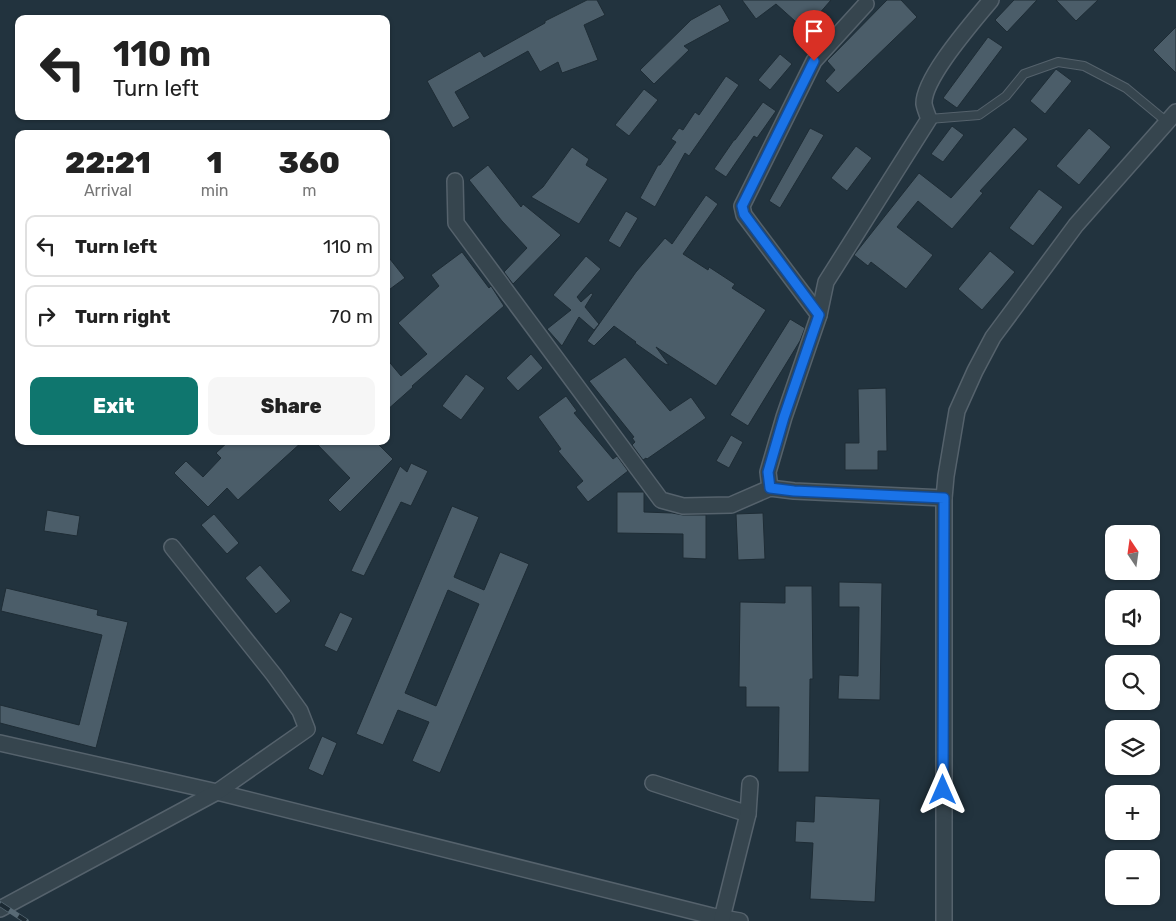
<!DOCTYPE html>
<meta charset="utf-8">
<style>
:root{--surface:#fff;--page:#f6f6f6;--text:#222;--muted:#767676;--line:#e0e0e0;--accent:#0f766e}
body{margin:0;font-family:Rubik,sans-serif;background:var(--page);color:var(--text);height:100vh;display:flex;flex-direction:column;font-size:19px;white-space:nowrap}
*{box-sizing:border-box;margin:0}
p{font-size:16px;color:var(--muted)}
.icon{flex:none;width:28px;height:28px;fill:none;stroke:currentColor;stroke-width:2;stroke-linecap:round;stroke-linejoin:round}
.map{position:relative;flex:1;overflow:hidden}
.side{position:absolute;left:15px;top:130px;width:375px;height:315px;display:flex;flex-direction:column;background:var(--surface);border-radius:10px;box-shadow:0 1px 4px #0004}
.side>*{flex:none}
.hud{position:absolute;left:15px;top:15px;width:375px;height:105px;border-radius:10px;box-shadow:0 1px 4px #0004;background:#fff;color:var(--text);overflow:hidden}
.needle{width:32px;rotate:347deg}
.controls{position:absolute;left:1105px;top:525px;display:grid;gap:10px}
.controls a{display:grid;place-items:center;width:55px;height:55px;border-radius:10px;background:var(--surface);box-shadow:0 1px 4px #0004;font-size:25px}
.pin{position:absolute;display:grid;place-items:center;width:42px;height:42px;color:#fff;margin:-51px -21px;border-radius:50% 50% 50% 0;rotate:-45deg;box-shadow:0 0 5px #0007}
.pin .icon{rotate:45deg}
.me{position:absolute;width:55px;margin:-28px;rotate:0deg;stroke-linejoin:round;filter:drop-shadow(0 0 4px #0008)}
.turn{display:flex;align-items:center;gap:18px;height:105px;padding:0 15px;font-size:22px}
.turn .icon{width:65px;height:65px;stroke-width:2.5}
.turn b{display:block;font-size:35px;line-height:42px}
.eta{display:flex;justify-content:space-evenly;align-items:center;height:85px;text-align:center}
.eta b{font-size:30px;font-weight:800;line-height:35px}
.action{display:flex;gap:10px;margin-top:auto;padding:10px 15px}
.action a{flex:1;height:58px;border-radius:10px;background:var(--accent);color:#fff;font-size:20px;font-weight:800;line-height:58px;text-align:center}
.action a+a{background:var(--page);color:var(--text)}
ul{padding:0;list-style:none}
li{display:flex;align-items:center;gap:15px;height:62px;margin:0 10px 8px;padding:0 5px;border:2px solid var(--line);border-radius:10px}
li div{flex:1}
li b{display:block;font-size:19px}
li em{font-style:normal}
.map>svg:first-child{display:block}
.building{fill:#4b5d69;stroke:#1e2c35;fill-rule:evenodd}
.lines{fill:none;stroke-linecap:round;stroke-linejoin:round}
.lane-casing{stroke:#55626c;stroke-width:10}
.street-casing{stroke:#55626c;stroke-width:18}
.lane{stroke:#36454e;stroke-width:8}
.street{stroke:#36454e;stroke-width:15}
.rail-casing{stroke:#586a75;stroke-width:5.5}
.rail{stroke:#1c2a33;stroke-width:4;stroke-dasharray:11;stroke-linecap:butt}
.route-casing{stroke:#114b97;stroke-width:12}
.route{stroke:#1a73e8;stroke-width:9}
</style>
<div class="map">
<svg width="1176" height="921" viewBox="0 0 1176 921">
<rect width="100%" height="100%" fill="#22333e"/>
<g class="building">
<path d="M587 0H597L605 15 584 25 598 60 562 73 558 62 540 72 528 51 455 92 470 118 453 128 427 81 480 51 484 57 545 23V21Z"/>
<path d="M742 0H831L805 30 776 4 756 19Z"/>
<path d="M887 0H901L917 17 838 93 825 81 835 70 827 61Z"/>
<path d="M1014 0H1037L1007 32 995 20Z"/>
<path d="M1056 0H1098L1076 21Z"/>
<path d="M720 4 730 21 684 46 689 50 654 84 640 70 691 20Z"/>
<path d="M1176 27V73L1153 50Z"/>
<path d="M988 37 1003 47 957 108 943 98Z"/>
<path d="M780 54 792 64 770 90 758 80Z"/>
<path d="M1056 69 1072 81 1045 114 1030 101Z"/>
<path d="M726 76 739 85 689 156 685 153 655 207 640 198 658 165H660L676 142 671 139 679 128 683 130 695 112 699 115Z"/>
<path d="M644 89 658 100 629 136 615 125Z"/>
<path d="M763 102 776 111 757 138 754 136 726 177 714 169 734 140H735Z"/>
<path d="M952 126 964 135 943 162 931 154Z"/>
<path d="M1014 127 1028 139 980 191 983 193 952 229 918 201 897 227 933 255 906 289 871 262 868 266 854 255 919 173 951 198Z"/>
<path d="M810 128 824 135 780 208 769 201Z"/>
<path d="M1089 128 1111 147 1079 185 1056 166Z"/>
<path d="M856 146 872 158 847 191 831 178Z"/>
<path d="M572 147 589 159 586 165 608 179 579 224 531 197 543 187Z"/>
<path d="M488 165 521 207 523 204 561 235 513 284 504 272 527 248 502 221 469 180Z"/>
<path d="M1039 189 1063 207 1033 246 1009 228Z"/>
<path d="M706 195 718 204 683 254 708 270 709 267 735 284 732 288 766 310 716 386 656 347 669 365 665 364 635 343 636 342 614 326 594 346 587 341 636 272 665 238 672 244Z"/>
<path d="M626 211 638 218 620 248 608 241Z"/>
<path d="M990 251 1015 272 982 310 958 289Z"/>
<path d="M462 252 489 288 491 286 504 306 412 386 413 387 386 411V358L401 376 427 354 398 323 439 286 431 275Z"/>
<path d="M386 254 405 278 386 292Z"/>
<path d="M586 256 601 269 577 297 581 302 591 293 593 294 585 307 599 324 594 330 579 317 562 346 547 329 571 310 553 295Z"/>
<path d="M790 319 805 328 800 341 748 426 730 415Z"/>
<path d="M531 354 543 368 518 391 506 378Z"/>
<path d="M625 357 670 411 691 397 706 418 647 459 646 458 643 460 632 445 635 442 632 438 634 437 589 381Z"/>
<path d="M466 374 485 388 461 420 442 406Z"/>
<path d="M886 388 887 451H878V470H845V443H859L858 389Z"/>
<path d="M566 396 577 411 574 413 613 459 617 456 628 471 588 502 576 487 583 481 558 451 561 449 538 417Z"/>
<path d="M731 435 743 442 729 468 716 461Z"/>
<path d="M229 441H303L238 500 227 488 208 507 174 473 186 461 203 477 221 458 216 453Z"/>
<path d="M314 441H375L393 459 340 512 328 500 350 478Z"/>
<path d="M411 463 428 471 411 506 401 502 364 576 351 571 400 466 407 472Z"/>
<path d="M617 492H644V512L672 513 683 515H706V559L683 558V534L617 533Z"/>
<path d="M452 506 479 517 454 577 484 590 500 552 529 564 440 773 412 761 429 722 398 710 383 745 356 734ZM448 590 479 604 436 706 405 693Z"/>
<path d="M47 510 80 516 77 536 44 531Z"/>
<path d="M763 513 765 559 738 560 736 514Z"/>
<path d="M214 514 239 543 227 554 201 525Z"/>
<path d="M260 565 291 601 276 614 245 578Z"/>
<path d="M839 582 882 583 880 700 838 699 839 675 858 676 859 607H839Z"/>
<path d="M785 586H812L813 679H810L809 772H778L779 707H746V687H739L740 602 785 603Z"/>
<path d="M6 588 98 610 97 615 128 622 96 748 0 723V705L79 725 102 635 1 611Z"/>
<path d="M340 612 353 618 337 652 324 646Z"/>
<path d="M322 736 337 743 323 776 308 769Z"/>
<path d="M815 796 880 799 875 902 810 899 813 843 795 842 796 821 814 822Z"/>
</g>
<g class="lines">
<defs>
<path id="lane" d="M929 119 979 115 1006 96 1024 74 1058 62 1084 66 1126 88 1167 122"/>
<g id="street">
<path d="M455 181 456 223 661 500 683 506 731 505 770 488 794 491 944 498"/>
<path d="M819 315 744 215 742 206 814 61 866 4"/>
<path d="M770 488 768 472 784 417 819 315 826 282 929 119C927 114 925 109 924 104 923 78 974 21 991 0"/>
<path d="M0 743 217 792 712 916 740 921"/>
<path d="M653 783 748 814"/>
<path d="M0 909 217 792 307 729 300 711 274 675 172 547"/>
<path d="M722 918 748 814 750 784"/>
<path d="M944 921V498L946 476 957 411 975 371 993 337 1076 225 1176 112"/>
</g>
</defs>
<use href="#lane" class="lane-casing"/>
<use href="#street" class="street-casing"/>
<use href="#lane" class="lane"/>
<use href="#street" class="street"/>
<defs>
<path id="rail" d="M0 904 26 921"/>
</defs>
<use href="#rail" class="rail-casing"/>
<use href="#rail" class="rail"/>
</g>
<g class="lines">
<defs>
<path id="route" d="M814 61 742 206 744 214 819 315 784 417 768 472 770 488 794 491 944 498 943 790"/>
</defs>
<use href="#route" class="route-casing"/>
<use href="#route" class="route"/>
</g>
</svg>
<div class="controls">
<a><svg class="needle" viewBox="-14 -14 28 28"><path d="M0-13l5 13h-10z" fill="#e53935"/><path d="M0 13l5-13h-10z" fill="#767676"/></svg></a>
<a><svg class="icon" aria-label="sound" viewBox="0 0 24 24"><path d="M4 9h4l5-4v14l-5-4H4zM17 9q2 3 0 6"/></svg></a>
<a><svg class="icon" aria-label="search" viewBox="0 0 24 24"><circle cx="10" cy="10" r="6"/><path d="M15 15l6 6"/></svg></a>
<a><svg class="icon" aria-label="layers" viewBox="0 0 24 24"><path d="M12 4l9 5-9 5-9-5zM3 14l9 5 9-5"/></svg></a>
<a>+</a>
<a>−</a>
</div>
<div class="pin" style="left:814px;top:61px;background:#d93025"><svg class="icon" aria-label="arrive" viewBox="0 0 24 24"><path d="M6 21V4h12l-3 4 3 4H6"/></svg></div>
<svg class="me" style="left:943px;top:790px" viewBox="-20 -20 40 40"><path d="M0-17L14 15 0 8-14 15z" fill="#1a73e8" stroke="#fff" stroke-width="4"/></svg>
<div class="hud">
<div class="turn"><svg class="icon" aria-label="left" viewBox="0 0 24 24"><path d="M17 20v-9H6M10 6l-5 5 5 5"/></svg><div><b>110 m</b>Turn left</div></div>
</div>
<section class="side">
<div class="eta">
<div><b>22:21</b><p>Arrival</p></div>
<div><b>1</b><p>min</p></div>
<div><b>360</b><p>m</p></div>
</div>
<ul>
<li><svg class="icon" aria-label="left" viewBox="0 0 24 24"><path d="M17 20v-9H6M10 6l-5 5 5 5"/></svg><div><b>Turn left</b></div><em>110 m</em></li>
<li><svg class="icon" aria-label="right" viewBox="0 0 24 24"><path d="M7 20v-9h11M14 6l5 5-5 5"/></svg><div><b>Turn right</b></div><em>70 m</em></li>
</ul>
<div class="action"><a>Exit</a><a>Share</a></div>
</section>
</div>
